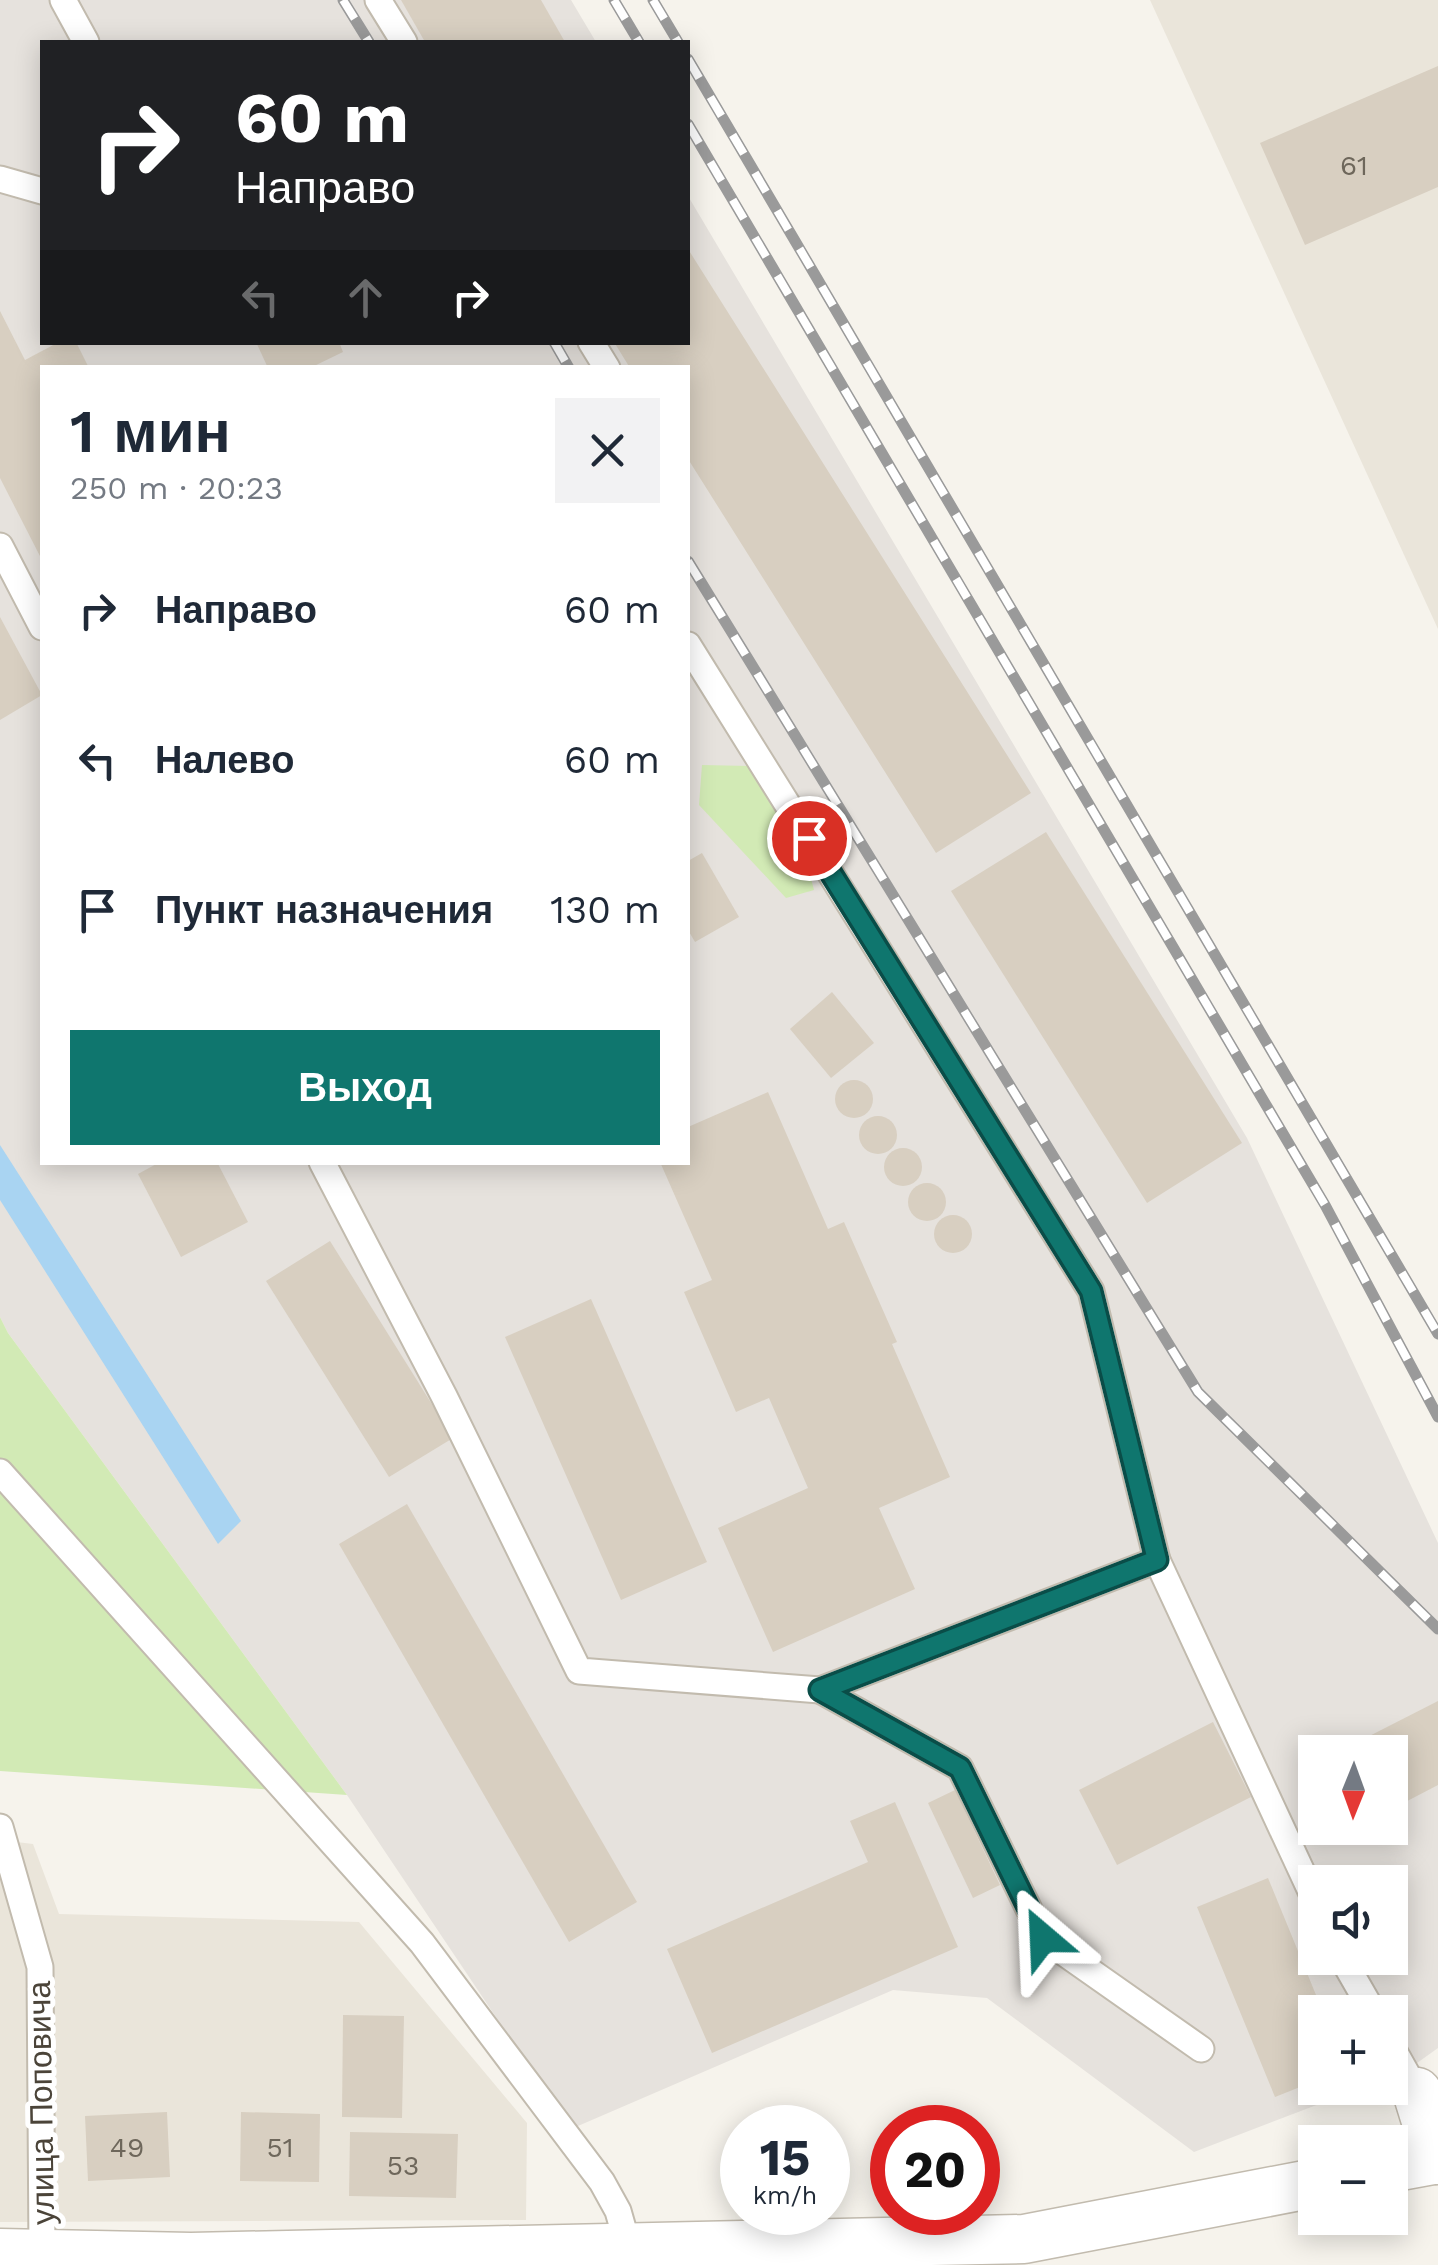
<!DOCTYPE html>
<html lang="ru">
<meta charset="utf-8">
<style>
:root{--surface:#fff;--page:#f2f2f3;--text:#1f2937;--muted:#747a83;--accent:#0f766e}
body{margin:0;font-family:"Work Sans",sans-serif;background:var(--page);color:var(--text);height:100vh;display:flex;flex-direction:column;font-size:38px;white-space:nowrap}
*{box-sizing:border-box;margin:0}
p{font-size:32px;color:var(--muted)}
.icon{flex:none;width:55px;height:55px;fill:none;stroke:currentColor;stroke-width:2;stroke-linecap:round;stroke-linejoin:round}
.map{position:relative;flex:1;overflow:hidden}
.side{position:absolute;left:40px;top:365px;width:650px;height:800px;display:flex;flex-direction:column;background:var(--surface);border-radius:0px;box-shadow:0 5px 25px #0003}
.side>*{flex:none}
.top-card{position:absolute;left:40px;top:40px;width:650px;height:305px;border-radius:0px;box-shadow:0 5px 25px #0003;background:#202124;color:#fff;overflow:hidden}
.needle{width:65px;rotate:181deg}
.controls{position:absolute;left:1298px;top:1735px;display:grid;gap:20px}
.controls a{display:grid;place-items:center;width:110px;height:110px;border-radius:0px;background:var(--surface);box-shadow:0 5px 25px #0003;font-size:50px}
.speed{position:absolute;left:720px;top:2105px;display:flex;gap:20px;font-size:50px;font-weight:700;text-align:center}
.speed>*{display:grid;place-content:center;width:130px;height:130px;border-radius:50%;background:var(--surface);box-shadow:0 5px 25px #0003;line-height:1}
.speed small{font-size:25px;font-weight:400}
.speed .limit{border:15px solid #d22;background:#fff;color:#111}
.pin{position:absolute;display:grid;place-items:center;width:85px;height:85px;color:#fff;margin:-42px;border:5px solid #fff;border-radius:50%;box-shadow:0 2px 10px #0007}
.me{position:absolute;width:110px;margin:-55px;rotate:334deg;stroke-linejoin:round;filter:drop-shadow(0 0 8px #0008)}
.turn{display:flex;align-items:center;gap:35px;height:210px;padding:0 30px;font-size:45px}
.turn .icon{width:130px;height:130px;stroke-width:2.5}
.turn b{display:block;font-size:70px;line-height:85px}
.lanes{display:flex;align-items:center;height:95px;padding:0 30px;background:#0003;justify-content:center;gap:50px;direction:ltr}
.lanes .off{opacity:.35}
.round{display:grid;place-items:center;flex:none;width:105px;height:105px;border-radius:0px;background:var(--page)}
.head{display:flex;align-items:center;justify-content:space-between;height:170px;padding:0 30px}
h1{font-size:60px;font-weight:600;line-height:75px}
.cta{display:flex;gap:20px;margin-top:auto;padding:20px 30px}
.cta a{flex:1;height:115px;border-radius:0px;background:var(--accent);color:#fff;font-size:40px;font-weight:600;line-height:115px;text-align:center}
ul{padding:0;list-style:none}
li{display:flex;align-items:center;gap:30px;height:150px;padding:0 30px}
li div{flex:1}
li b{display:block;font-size:38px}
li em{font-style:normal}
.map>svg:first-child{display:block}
.residential{fill:#eae5da}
.industrial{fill:#e6e2dd;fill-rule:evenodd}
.green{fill:#d2eab5}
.water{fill:#a9d4f2}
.building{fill:#d8cfc1}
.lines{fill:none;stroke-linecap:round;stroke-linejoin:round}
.lane-casing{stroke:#c2bbae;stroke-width:29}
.street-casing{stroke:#c2bbae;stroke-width:51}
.lane{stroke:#fff;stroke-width:25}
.street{stroke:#fff;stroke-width:48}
.rail-casing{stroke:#9a9a9a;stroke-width:11}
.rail{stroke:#fff;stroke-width:8;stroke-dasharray:22;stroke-linecap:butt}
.route-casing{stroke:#0a4d48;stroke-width:25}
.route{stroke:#0f766e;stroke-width:18}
.labels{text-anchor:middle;stroke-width:10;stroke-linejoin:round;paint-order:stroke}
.number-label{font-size:28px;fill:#6e675b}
.street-label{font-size:32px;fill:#4b4439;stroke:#fff}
</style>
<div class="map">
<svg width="1438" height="2265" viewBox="0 0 1438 2265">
<rect width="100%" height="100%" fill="#f6f3ec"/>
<g class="residential">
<path d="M1150 0H1438V629Z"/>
<path d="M0 1840 33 1844 59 1914 359 1922 527 2123 526 2220 0 2222Z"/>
</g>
<path class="industrial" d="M0 0H571L596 42H42V342H688V196L1247 1138 1438 1543V2048L1410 2068 1390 2076V2012H1315V2088H1361L1194 2152 987 1998 893 1990 571 2129 347 1795 8 1333 0 1317ZM42 368H688V1162H42ZM1315 1752H1390V1828H1315ZM1315 1882H1390V1958H1315Z"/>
<g class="green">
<path d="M702 765 750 766 805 855 814 890 786 898 699 805Z"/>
<path d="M0 1317 8 1333 347 1795 0 1771Z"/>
</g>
<path class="water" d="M0 1145 241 1521 218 1544 0 1200Z"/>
<g class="building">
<path d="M401 0H541L565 42H425Z"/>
<path d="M1438 66V187L1305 245 1260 143Z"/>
<path d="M688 249 1031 793 936 853 688 459V368H630L614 342H688Z"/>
<path d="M0 311 25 360 59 342H76L89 368H42V560L0 478Z"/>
<path d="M256 342H339L343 352 310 368H268Z"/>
<path d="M0 617 42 695 0 720Z"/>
<path d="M1046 832 1242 1143 1147 1203 951 891Z"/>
<path d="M702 853 739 917 695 942 688 930V861Z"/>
<path d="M832 992 874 1043 831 1078 790 1029Z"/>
<circle cx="854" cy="1099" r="19"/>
<path d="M768 1092 828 1229 844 1222 897 1342 892 1344 950 1477 879 1508 915 1589 773 1652 718 1528 808 1488 769 1398 736 1412 684 1292 712 1280 660 1162H688V1127Z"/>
<circle cx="878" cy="1135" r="19"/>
<circle cx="903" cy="1167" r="19"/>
<path d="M160 1162H217L248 1222 181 1257 138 1174Z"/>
<circle cx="927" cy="1202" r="19"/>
<circle cx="953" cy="1234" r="19"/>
<path d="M330 1241 453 1438 389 1477 266 1281Z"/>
<path d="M591 1299 707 1562 621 1600 505 1337Z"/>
<path d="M407 1504 637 1902 569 1942 339 1544Z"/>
<path d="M1438 1701V1785L1390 1810V1752H1338Z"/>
<path d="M1213 1722 1251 1797 1117 1865 1079 1790Z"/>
<path d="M1315 1765V1789L1305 1770Z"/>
<path d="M955 1790 1000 1885 973 1898 928 1803Z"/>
<path d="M895 1802 958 1947 712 2053 667 1949 868 1862 850 1821Z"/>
<path d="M1268 1878 1323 2012H1315V2081L1275 2097 1197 1907Z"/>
<path d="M343 2015 404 2016 402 2118 342 2117Z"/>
<path d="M167 2112 170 2177 88 2181 85 2116Z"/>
<path d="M241 2112 320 2114 319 2182 240 2181Z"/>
<path d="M350 2132 458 2134 456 2198 349 2196Z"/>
</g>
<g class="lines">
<defs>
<g id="lane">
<path d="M63 0 86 42"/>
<path d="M378 0 404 42"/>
<path d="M0 179 42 191"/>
<path d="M591 342 607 368"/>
<path d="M0 546 42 627"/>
<path d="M688 645 1091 1291 1157 1560 1315 1900"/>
<path d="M322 1162 444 1396 579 1671 820 1690 1157 1560"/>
<path d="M0 1472 422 1943 602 2182 618 2211 628 2246"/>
<path d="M820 1690 960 1768 1043 1938 1201 2049"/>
<path d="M0 1827 40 1967 42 2253"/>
<path d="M1342 1958 1373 2012"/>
<path d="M1390 2044 1417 2092"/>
</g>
<g id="street">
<path d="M1417 2092 1438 2160"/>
<path d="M1390 2168 1438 2159"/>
<path d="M0 2253 191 2257 1024 2239 1315 2183"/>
</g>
</defs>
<use href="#lane" class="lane-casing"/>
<use href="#street" class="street-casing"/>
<use href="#lane" class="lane"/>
<use href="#street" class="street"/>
<defs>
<g id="rail">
<path d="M343 0 369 42"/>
<path d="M614 0 639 42"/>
<path d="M653 0 678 42"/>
<path d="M688 59 1438 1334"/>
<path d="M688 124 1325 1205 1438 1417"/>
<path d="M554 342 569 368"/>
<path d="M688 561 1198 1392 1438 1629"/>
</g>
</defs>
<use href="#rail" class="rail-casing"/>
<use href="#rail" class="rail"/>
</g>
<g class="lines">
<defs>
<path id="route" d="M809 838 1091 1291 1157 1560 820 1690 960 1768 1043 1938"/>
</defs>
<use href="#route" class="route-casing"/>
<use href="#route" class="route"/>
</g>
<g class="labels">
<g class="number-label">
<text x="1354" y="175">61</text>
<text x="127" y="2157">49</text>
<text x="280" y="2157">51</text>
<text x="403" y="2175">53</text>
</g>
<g class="street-label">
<text transform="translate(41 2103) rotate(-91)" y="11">улица Поповича</text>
</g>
</g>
</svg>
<div class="controls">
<a><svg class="needle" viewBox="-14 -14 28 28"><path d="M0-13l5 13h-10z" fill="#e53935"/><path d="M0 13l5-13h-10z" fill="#747a83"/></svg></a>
<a><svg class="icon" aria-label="sound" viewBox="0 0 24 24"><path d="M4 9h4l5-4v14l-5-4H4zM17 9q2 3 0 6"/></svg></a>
<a>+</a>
<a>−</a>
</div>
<div class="speed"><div>15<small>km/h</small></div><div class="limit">20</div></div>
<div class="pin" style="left:809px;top:838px;background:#d93025"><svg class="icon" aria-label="arrive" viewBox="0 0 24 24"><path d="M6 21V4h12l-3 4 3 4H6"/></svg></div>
<svg class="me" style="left:1043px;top:1938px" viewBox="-20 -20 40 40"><path d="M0-17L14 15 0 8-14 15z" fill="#0f766e" stroke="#fff" stroke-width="4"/></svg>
<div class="top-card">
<div class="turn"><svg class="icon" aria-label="right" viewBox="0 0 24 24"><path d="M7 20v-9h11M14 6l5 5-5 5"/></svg><div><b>60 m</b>Направо</div></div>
<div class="lanes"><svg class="icon off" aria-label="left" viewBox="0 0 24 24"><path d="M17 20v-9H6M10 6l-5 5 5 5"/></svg><svg class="icon off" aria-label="ahead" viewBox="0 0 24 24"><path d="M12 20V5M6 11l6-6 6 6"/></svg><svg class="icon" aria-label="right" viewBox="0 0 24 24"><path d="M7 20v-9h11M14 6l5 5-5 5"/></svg></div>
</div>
<section class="side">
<div class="head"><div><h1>1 мин</h1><p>250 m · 20:23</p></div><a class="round"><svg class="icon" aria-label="close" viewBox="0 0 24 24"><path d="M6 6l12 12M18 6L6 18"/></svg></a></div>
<ul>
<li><svg class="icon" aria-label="right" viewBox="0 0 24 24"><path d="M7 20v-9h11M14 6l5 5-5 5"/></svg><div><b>Направо</b></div><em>60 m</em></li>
<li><svg class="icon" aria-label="left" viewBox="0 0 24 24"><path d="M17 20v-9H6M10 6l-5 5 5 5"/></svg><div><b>Налево</b></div><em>60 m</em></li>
<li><svg class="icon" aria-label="arrive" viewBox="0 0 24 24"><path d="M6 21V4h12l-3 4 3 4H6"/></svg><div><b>Пункт назначения</b></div><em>130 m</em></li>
</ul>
<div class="cta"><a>Выход</a></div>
</section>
</div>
